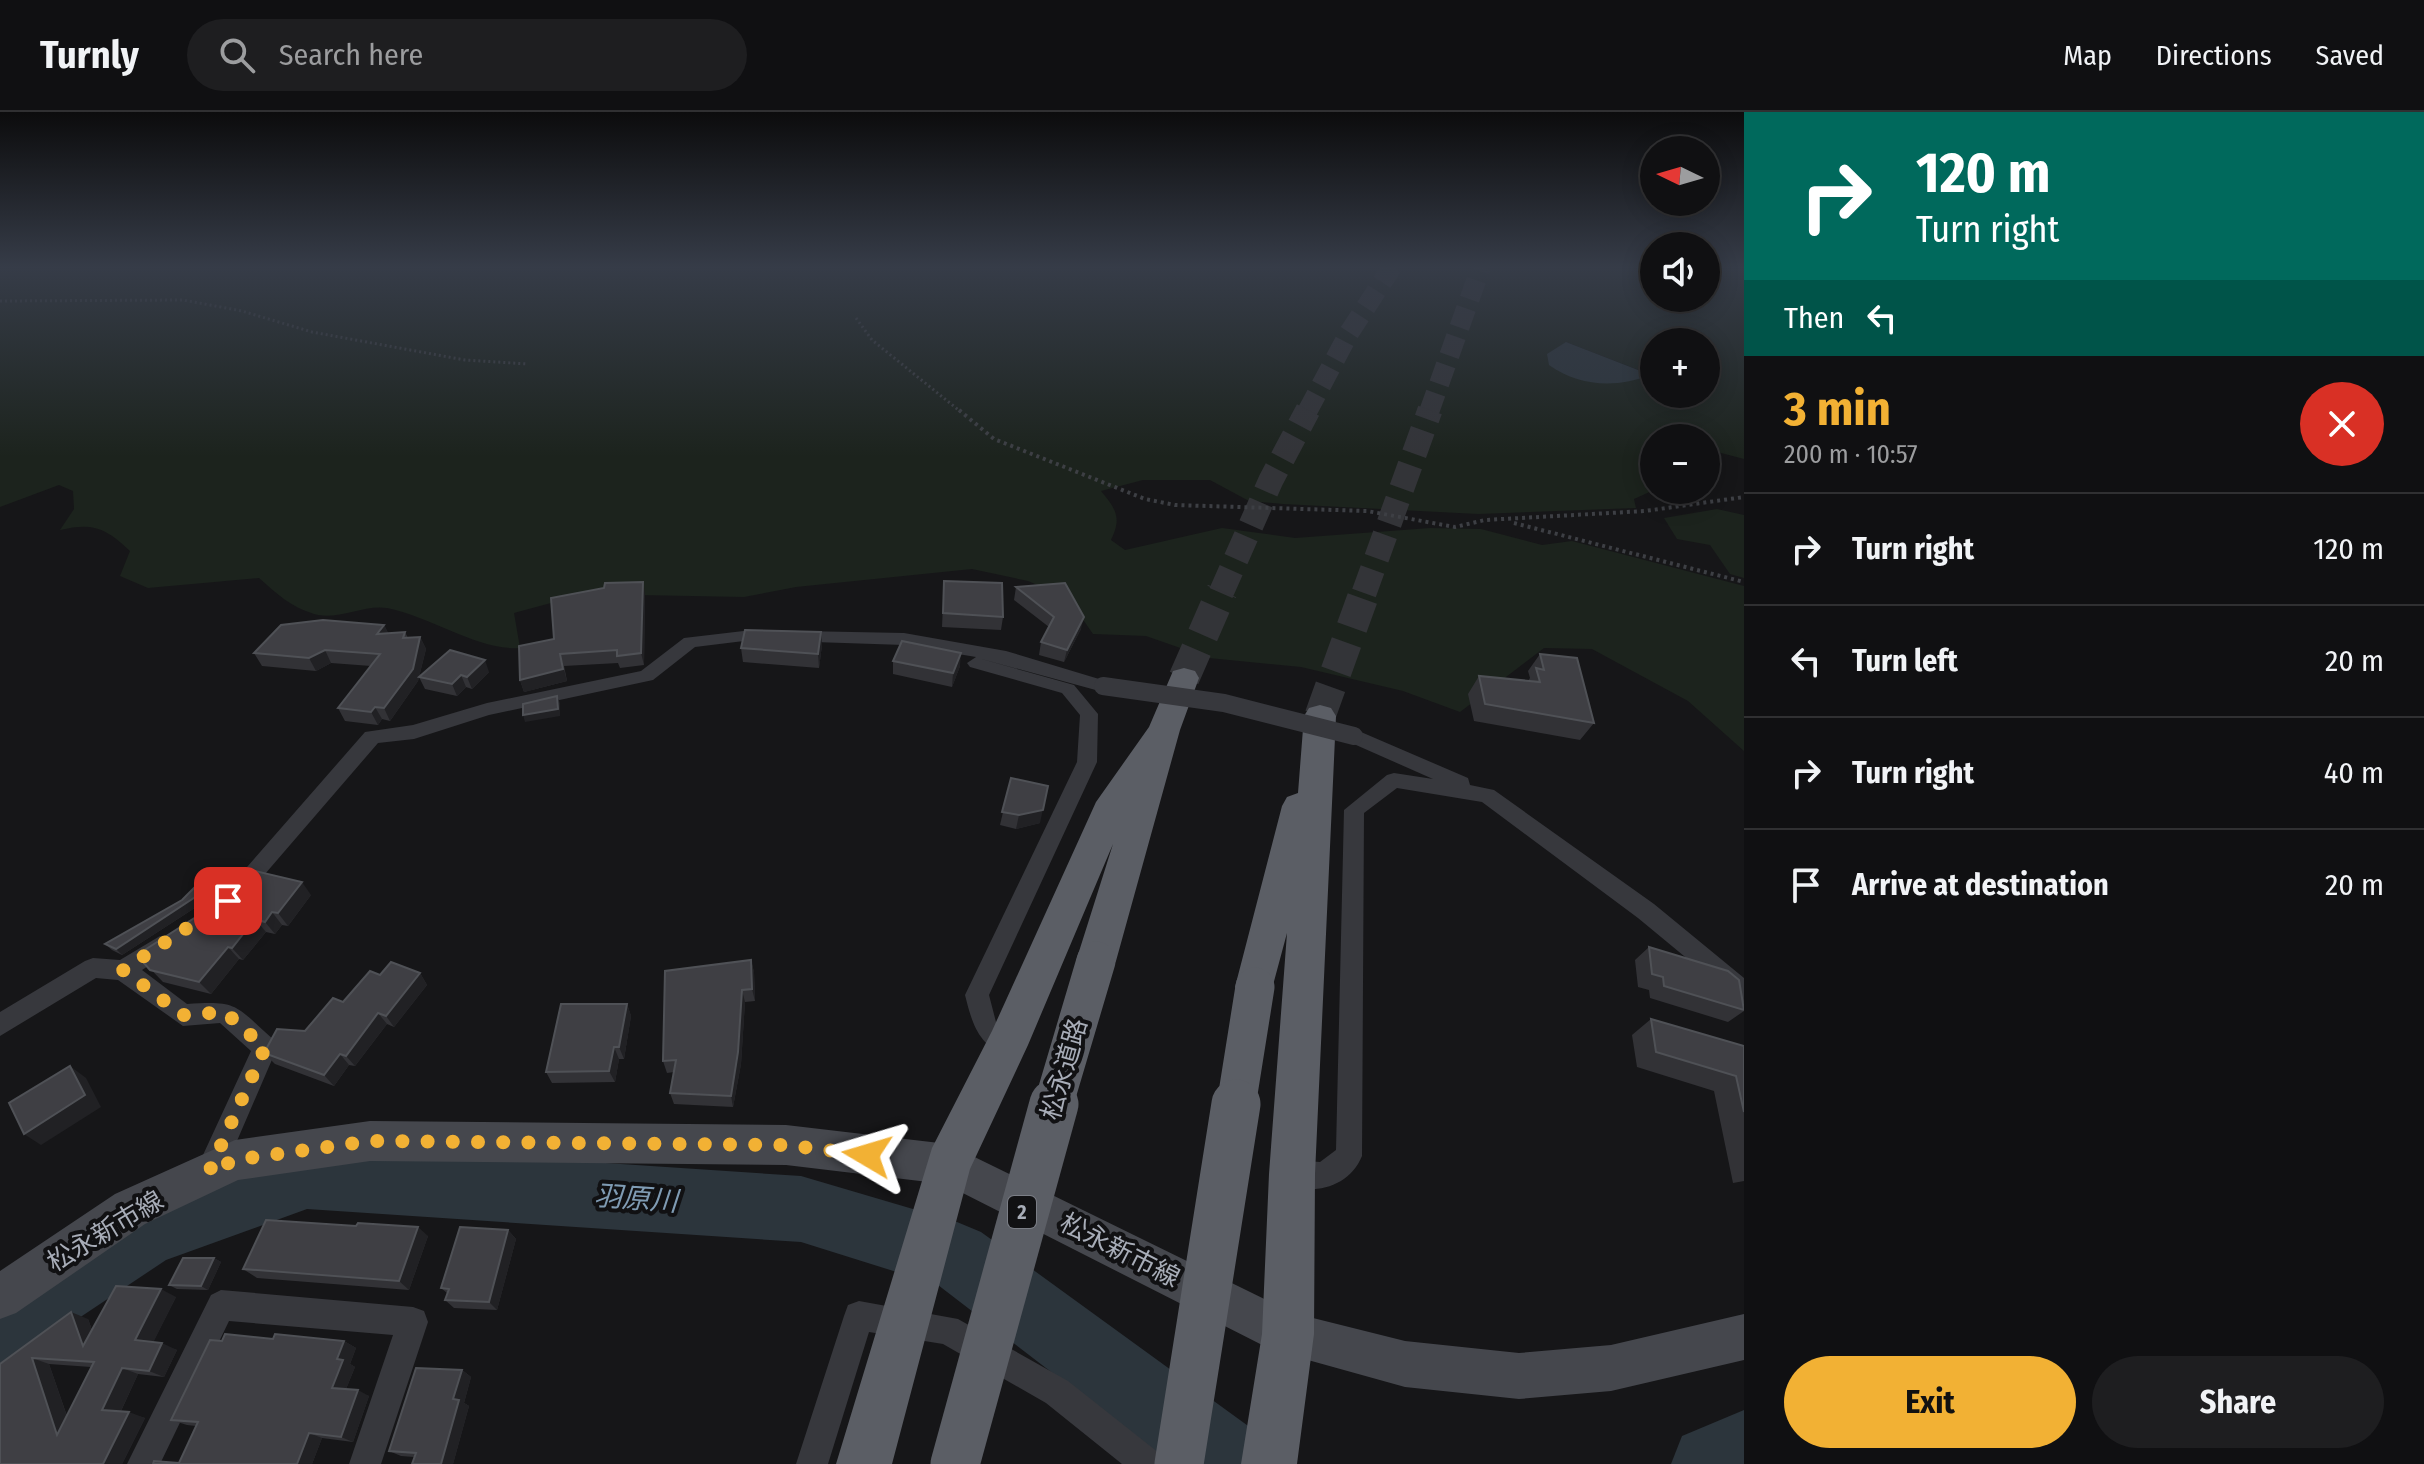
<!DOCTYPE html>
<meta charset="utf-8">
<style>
:root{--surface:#101012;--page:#1e1e20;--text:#f1f3f6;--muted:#9c9d9f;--line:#303032;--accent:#f2b134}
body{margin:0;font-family:"Fira Sans Condensed","Noto Sans JP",sans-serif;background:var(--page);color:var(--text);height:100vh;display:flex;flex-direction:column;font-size:30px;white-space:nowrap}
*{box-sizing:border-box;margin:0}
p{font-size:26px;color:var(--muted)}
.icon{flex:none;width:44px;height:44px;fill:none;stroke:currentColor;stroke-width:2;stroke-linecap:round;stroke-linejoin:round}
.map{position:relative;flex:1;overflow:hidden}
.details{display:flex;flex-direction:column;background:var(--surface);width:680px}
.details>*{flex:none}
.hud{background:#00695c;color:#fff;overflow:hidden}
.needle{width:52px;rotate:275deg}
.controls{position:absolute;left:1640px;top:24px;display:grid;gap:16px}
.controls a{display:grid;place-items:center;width:80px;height:80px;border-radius:50%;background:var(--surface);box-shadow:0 4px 20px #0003,0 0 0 2px var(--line);font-size:40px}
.pin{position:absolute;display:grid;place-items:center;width:68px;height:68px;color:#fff;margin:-34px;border-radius:16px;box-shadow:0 4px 12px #0006}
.me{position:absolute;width:88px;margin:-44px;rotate:277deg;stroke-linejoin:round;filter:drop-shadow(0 0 6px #0008)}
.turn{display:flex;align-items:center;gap:28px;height:168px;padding:0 40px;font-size:36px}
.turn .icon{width:104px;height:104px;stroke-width:2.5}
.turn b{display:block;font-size:56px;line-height:68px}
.then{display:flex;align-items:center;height:76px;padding:0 40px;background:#0003;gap:16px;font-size:30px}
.round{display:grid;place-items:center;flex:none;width:84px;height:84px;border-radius:42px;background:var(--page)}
.overview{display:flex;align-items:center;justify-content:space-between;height:136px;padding:0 40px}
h1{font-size:48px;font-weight:700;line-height:60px;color:var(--accent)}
.cta{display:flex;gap:16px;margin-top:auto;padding:16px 40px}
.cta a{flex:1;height:92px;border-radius:48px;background:var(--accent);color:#111;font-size:32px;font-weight:700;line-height:92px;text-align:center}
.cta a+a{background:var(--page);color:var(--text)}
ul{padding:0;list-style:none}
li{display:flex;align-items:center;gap:24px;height:112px;padding:0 40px;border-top:2px solid var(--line)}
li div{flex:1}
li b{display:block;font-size:30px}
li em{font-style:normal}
header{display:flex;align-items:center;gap:48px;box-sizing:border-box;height:112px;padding:0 40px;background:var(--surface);border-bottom:2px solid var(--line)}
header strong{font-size:38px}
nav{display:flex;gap:44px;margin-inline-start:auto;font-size:28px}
.search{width:560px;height:72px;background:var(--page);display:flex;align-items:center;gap:20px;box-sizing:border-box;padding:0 28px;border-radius:44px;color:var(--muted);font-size:30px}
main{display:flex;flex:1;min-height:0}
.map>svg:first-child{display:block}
.green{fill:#1c231d;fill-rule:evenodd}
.water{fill:#2c353c}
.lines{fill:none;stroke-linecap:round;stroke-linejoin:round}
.river{fill:#2c353c;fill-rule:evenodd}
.trunk-tunnel-far2{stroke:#333438;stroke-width:20;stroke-dasharray:20 10;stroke-linecap:butt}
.trunk-tunnel-far1{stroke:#333438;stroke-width:25;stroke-dasharray:25 12;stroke-linecap:butt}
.trunk-tunnel{stroke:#333438;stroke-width:31;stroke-dasharray:31 16;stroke-linecap:butt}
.path-far1{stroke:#3d3f44;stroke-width:3;stroke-dasharray:2 3;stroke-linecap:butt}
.path{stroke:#3d3f44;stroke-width:4;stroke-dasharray:3 4;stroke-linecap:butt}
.minor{fill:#37383d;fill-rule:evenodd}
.secondary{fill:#45474d;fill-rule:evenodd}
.trunk{fill:#5b5e65;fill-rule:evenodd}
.minor-bridge{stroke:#37383d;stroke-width:18}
.trunk-bridge-far1{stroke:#5b5e65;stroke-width:39}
.trunk-bridge{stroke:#5b5e65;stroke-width:49}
.wall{fill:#323236;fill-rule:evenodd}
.shaded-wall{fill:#212124}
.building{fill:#3f3f44;stroke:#4f5156;stroke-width:2;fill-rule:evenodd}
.route{stroke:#f2b134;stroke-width:14;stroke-dasharray:0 25.2}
.labels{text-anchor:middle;stroke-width:8;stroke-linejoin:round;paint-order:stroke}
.shield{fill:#111113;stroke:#7b7e86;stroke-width:2}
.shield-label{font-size:20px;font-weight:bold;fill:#a8adb8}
.near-street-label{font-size:26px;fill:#a8adb8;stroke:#111113}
.near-water-label{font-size:28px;font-style:italic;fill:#7f9bb3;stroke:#111113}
</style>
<header>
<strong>Turnly</strong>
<div class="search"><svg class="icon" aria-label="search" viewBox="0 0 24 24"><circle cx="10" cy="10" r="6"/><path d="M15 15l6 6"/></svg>Search here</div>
<nav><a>Map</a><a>Directions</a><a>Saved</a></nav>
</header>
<main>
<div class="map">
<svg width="1744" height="1352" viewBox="0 0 1744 1352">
<rect width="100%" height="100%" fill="#161618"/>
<g class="green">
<path d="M0 155H1654V186H1706V155H1744V347L1706 337V326H1648L1654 332V378L1634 387 1636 396 1478 402 1283 392 1249 389 1210 368H1143L1101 379C1116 397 1122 406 1111 428L1125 438 1222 416 1295 426 1430 416 1481 417 1542 433 1572 429 1744 474V639L1688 589 1592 537 1544 536 1460 600 1403 579 1301 555 1209 546 1146 524 1093 522 1068 486 1028 469 972 457 796 475 744 485 584 482 514 501 520 536C479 539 432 505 387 496 364 492 337 509 314 502 291 495 277 482 259 466L148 476 120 464 130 439C106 416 93 410 60 418L74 397 73 379 59 373 0 395ZM1566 230 1649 262 1611 271ZM1654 230H1706V282H1654Z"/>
<path d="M1717 397 1744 403V466L1730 462 1710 433 1677 427 1664 406Z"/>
</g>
<path class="water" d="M1566 230 1651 263C1616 276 1580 275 1549 253L1547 242Z"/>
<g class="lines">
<g class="river">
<path d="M307 1031 801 1064 957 1110 981 1120 1262 1324 1273 1352H1171L938 1173 801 1130 307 1097 166 1148 25 1242 0 1253V1175L122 1097Z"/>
<path d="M1744 1298V1352H1671L1682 1324Z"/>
</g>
<g class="trunk-tunnel-far2">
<path d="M1307 300 1349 221 1392 155"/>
<path d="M1429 300 1481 155"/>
</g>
<g class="trunk-tunnel-far1">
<path d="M1221 481 1271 368 1308 298"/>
<path d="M1364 481 1430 298"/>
</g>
<g class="trunk-tunnel">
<path d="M1184 566 1222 479"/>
<path d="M1320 604 1365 479"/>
</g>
<g class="path-far1">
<path d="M0 189 183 188 242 199 312 220 465 248 528 252"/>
<path d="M856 206 872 228 961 300"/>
</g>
<g class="path">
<path d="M959 298 994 327 1145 387 1175 393 1367 399 1455 415 1485 408 1645 399 1744 385"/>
<path d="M1514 411 1744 470"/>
</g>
<g class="minor">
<path d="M752 518 904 521 1006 539 1109 570 1112 574 1103 580 978 546 1074 573 1098 602 1097 650 989 883 996 910 1016 925 1019 933 1016 941 1007 944C978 933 972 911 965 883L1077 650 1080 603 1062 581 970 555 967 551 976 545 904 533 752 528 695 535 653 568 489 603 414 627 378 631 246 784 238 787 230 784 227 778 365 620 413 613 487 591 641 559 684 526Z"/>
<path d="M1354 617 1468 666 1470 673 1494 678 1654 792 1744 866V891L1736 887 1638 806 1482 690 1397 676 1364 701 1362 1044C1349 1076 1312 1084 1282 1072L1278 1062 1282 1052 1292 1048 1320 1050 1336 1038 1344 698 1387 663 1394 661 1433 667 1347 629 1344 624 1347 619Z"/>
<path d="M160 824 168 827 171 834 168 841 142 858 187 892C240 888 235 894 274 928L277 936 221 1066 211 1070 201 1066 197 1056 251 939 220 911 183 914 118 868 96 866 0 924V900L85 849 93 846 120 848Z"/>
<path d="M221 1178 413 1195 424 1199 428 1210 381 1352H349L393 1223 229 1209 160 1352H127L211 1183Z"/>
<path d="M859 1189 958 1207 1068 1269 1159 1341 1164 1352H1122L1046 1291 943 1232 869 1220 828 1352H796L844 1204 848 1193Z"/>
</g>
<path class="secondary" d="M370 1009 786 1013 948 1032 1293 1201 1405 1229 1519 1241 1611 1233 1744 1202V1248L1611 1279 1519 1287 1405 1275 1272 1238 945 1072 786 1053 370 1049 238 1068 145 1112 16 1201 0 1207V1159L115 1082 235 1028Z"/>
<g class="trunk">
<path d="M1184 556 1195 559 1199 566 1180 618 1116 849 1110 861 1096 866 1082 861 1076 849 1113 732 1028 933 970 1057 892 1352H836L932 1036 992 919 1096 690 1149 615 1173 559Z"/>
<path d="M1320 593 1331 596 1336 604 1315 1062 1314 1222 1297 1352H1241L1262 1222 1269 1062 1287 821 1269 888 1255 893 1241 888 1235 875 1282 694 1287 685 1298 681 1304 604 1309 596Z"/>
</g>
<path class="minor-bridge" d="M1103 574 1224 591 1354 624"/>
<g class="trunk-bridge-far1">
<path d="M1053 994 1096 849"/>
<path d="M1236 994 1255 875"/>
</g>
<g class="trunk-bridge">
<path d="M955 1352 1054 992"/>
<path d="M1179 1352 1236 992"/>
</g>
</g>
<g class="wall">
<path d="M944 469 1003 505 1001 518 942 515Z"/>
<path d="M1016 475 1081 517 1064 550 1039 543 1041 530 1049 515 1014 488Z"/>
<path d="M645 482 644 553 620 556 618 551 564 554 567 569 524 580 520 568 554 527Z"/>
<path d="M384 513 388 521 405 520 408 526 420 525 426 537 418 569 390 609 382 607 378 613 345 609 338 596 371 554 331 551 316 559 262 554 254 541Z"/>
<path d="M822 533 819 556 743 550 741 536Z"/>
<path d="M1540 542 1594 611 1580 628 1474 609 1468 582 1479 564 1528 569 1530 566 1528 559Z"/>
<path d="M893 549 960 554 952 575 893 562Z"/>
<path d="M489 560 472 577 466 575 457 584 425 577 419 565Z"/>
<path d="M1011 666 1040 711 1016 717 1000 713Z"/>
<path d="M225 761 230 767 218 781 122 843 112 838 105 832 182 788Z"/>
<path d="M311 783 288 814 282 813 275 822 266 820 243 848 239 847 211 882 163 870 137 843Z"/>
<path d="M1649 835 1744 899 1728 910 1650 886 1649 878 1638 875 1635 848Z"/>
<path d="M751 848 754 860 755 889 745 890 741 952 733 995 674 992 670 981 674 960 667 961 663 949Z"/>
<path d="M420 861 427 873 394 915 387 912 355 954 349 953 334 974 275 952 264 941 305 919 380 863Z"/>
<path d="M627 892 631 904 624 947H619L615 970 552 971 546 960Z"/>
<path d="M1651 907 1744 934V1069L1733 1071 1714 979 1637 955 1632 923Z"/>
<path d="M356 1114 428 1124 409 1178 257 1166 243 1157Z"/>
<path d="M508 1118 516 1127 497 1198 454 1196 445 1188 447 1181 441 1176Z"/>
<path d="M214 1146 221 1150 208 1178 177 1177 169 1173Z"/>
<path d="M176 1185 153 1230 177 1238 164 1265 138 1262 121 1299 145 1306 122 1352H0V1252L88 1207 92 1218ZM49 1252 91 1255 67 1304Z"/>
<path d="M273 1227 344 1229 356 1236 350 1252 355 1255 346 1277 369 1284 353 1330 322 1326 312 1352H153L179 1351 196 1314 187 1313 171 1308 222 1229Z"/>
<path d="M462 1258 471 1265 464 1291 469 1294 453 1352H412L414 1345 401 1344 389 1339Z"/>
</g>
<g class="shaded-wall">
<path d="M643 470 645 482 644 553 641 541Z"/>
<path d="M1084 505 1081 517 1064 550 1067 538Z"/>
<path d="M384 513 390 525 377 522Z"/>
<path d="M821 520 822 533 819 556 818 542Z"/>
<path d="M420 525 426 537 418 569 390 609 384 596Z"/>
<path d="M325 538 331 551 316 559 309 546Z"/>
<path d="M961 541 960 554 952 575 953 561Z"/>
<path d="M560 542 567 569 524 580 520 568Z"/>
<path d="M485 548 489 560 472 577 467 565Z"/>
<path d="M461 563 466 575 457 584 452 572Z"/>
<path d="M557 584 560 591V604L525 610 523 603Z"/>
<path d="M375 595 382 607 378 613 371 600Z"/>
<path d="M1048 674 1040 711 1016 717 1019 703Z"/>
<path d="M225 761 230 767 218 781 122 843 116 837Z"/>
<path d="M302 770 311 783 288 814 278 801Z"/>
<path d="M272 800 282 813 275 822 265 810Z"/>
<path d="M255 807 266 820 243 848 232 836Z"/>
<path d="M228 835 239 847 211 882 199 870Z"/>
<path d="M751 848 754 860 755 889 752 877Z"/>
<path d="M420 861 427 873 394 915 386 904Z"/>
<path d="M742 878 745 890 741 952 733 995 731 984Z"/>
<path d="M627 892 631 904 624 947 619 935Z"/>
<path d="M378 901 387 912 355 954 346 944Z"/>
<path d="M614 935 619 947 615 970 609 959Z"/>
<path d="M340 942 349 953 334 974 324 963Z"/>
<path d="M70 954 86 966 101 995 41 1033 24 1022Z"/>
<path d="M418 1115 428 1124 409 1178 399 1169Z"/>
<path d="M508 1118 516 1127 497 1198 489 1190Z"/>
<path d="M214 1146 221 1150 208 1178 201 1174Z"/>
<path d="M161 1177 176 1185 151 1235 135 1228Z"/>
<path d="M71 1200 88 1207 100 1241 83 1234Z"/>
<path d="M344 1229 356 1236 350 1252 355 1255 344 1282 332 1276 337 1247Z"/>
<path d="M162 1231 177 1238 164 1265 149 1259Z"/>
<path d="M32 1246 49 1252 75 1328 57 1323Z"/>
<path d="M122 1256 138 1262 119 1303 102 1298Z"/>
<path d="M462 1258 471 1265 464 1291 469 1294 453 1352H441L453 1287Z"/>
<path d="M358 1278 369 1284 353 1330 341 1325Z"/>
<path d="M129 1300 145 1306 122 1352H103Z"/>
<path d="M309 1321 322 1326 312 1352H297Z"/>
</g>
<g class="building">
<path d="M944 469 1002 471 1003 505 943 501Z"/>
<path d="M643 470 641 541 617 544V538L560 542 563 557 520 568 519 534 554 527 551 486 604 476 605 471Z"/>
<path d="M1065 471 1084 505 1067 538 1041 530 1054 505 1016 475Z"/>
<path d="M323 508 384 513 377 522 405 520 403 526 420 525 413 557 384 596 375 595 371 600 338 596 380 542 325 538 309 546 254 541 281 513Z"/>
<path d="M745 518 821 520 818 542 741 536Z"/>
<path d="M902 529 961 541 953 561 893 549Z"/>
<path d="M450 538 485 548 467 565 461 563 452 572 419 565Z"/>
<path d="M1540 542 1577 546 1594 611 1485 592 1479 564 1540 570 1536 556 1544 558Z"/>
<path d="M557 584 558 597 523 603V592Z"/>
<path d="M1011 666 1048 674 1043 698 1019 703 1002 700Z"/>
<path d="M213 757 225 761 212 774 116 837 105 832 182 788Z"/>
<path d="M251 758 302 770 278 801 272 800 265 810 255 807 232 836 228 835 199 870 150 858 137 843 227 785Z"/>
<path d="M1649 835 1728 859 1739 868 1744 898 1664 874 1663 865 1652 862Z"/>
<path d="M751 848 752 877 742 878 738 940 731 984 670 981 676 948 663 949 665 859Z"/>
<path d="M391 850 420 861 386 904 378 901 346 944 340 942 324 963 264 941 277 917 305 919 333 886 343 890 370 859 380 863Z"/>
<path d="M561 892H627L619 935H614L609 959 546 960Z"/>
<path d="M1651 907 1744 934V1000L1736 964 1656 940Z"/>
<path d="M70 954 85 983 24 1022 9 991Z"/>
<path d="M266 1108 356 1114 358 1111 418 1115 399 1169 243 1157Z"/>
<path d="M460 1115 508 1118 489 1190 445 1188 449 1177 441 1176Z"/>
<path d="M183 1146H214L201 1174 169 1173Z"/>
<path d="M116 1174 161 1177 135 1228 162 1231 149 1259 122 1256 102 1298 129 1300 103 1352H0V1252L71 1200 83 1234ZM32 1246 94 1250 57 1323Z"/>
<path d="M225 1222 273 1227 275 1222 344 1229 337 1247 343 1248 332 1276 358 1278 341 1325 309 1321 297 1352H153L154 1349 179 1351 198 1310 171 1308 210 1228 222 1229Z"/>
<path d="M416 1256 462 1258 453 1287 459 1288 441 1352H412L416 1341 389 1339Z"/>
</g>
<linearGradient id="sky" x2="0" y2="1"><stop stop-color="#0c0c0d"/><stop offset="0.45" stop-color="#363c48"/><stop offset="1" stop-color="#363c48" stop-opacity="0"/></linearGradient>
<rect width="1744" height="345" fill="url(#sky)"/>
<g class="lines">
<path class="route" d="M228 789 123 858 183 903 225 900 265 936 209 1060 235 1048 370 1029 786 1033 867 1043"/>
</g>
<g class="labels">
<rect class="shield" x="1008" y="1084" width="28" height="32" rx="6"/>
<g class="shield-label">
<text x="1022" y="1107">2</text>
</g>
<g class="near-street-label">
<text transform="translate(1064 957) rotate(-74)" y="9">松永道路</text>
<text transform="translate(105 1119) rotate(-31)" y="9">松永新市線</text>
<text transform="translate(1120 1138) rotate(27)" y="9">松永新市線</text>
</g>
<g class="near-water-label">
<text transform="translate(636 1086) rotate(4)" y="10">羽原川</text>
</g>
</g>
</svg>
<div class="controls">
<a><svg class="needle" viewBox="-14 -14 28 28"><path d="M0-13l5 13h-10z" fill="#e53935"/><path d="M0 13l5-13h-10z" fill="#9c9d9f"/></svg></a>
<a><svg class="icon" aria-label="sound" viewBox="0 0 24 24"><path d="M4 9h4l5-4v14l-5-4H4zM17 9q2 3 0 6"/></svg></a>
<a>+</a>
<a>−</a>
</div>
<div class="pin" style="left:228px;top:789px;background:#d93025"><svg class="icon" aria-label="arrive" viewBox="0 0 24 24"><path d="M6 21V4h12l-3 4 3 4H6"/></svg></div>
<svg class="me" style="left:867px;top:1043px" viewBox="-20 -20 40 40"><path d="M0-17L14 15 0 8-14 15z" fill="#f2b134" stroke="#fff" stroke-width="4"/></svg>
</div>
<section class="details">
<div class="hud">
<div class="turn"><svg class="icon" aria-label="right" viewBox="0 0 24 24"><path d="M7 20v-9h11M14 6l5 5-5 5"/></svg><div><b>120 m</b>Turn right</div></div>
<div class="then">Then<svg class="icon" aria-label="left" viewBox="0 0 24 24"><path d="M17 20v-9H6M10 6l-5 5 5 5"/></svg></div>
</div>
<div class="overview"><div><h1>3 min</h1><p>200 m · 10:57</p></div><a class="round" style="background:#d93025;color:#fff"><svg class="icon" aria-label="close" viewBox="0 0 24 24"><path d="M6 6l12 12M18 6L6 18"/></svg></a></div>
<ul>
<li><svg class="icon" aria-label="right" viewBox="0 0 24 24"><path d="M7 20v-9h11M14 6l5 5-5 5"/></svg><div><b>Turn right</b></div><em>120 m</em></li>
<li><svg class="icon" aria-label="left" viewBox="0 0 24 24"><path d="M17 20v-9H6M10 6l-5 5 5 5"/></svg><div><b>Turn left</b></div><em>20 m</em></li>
<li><svg class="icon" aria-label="right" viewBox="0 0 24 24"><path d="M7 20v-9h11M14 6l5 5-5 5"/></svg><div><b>Turn right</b></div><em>40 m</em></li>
<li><svg class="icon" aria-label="arrive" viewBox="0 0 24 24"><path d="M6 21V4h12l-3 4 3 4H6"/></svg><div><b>Arrive at destination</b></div><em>20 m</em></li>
</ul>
<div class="cta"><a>Exit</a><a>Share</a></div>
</section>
</main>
